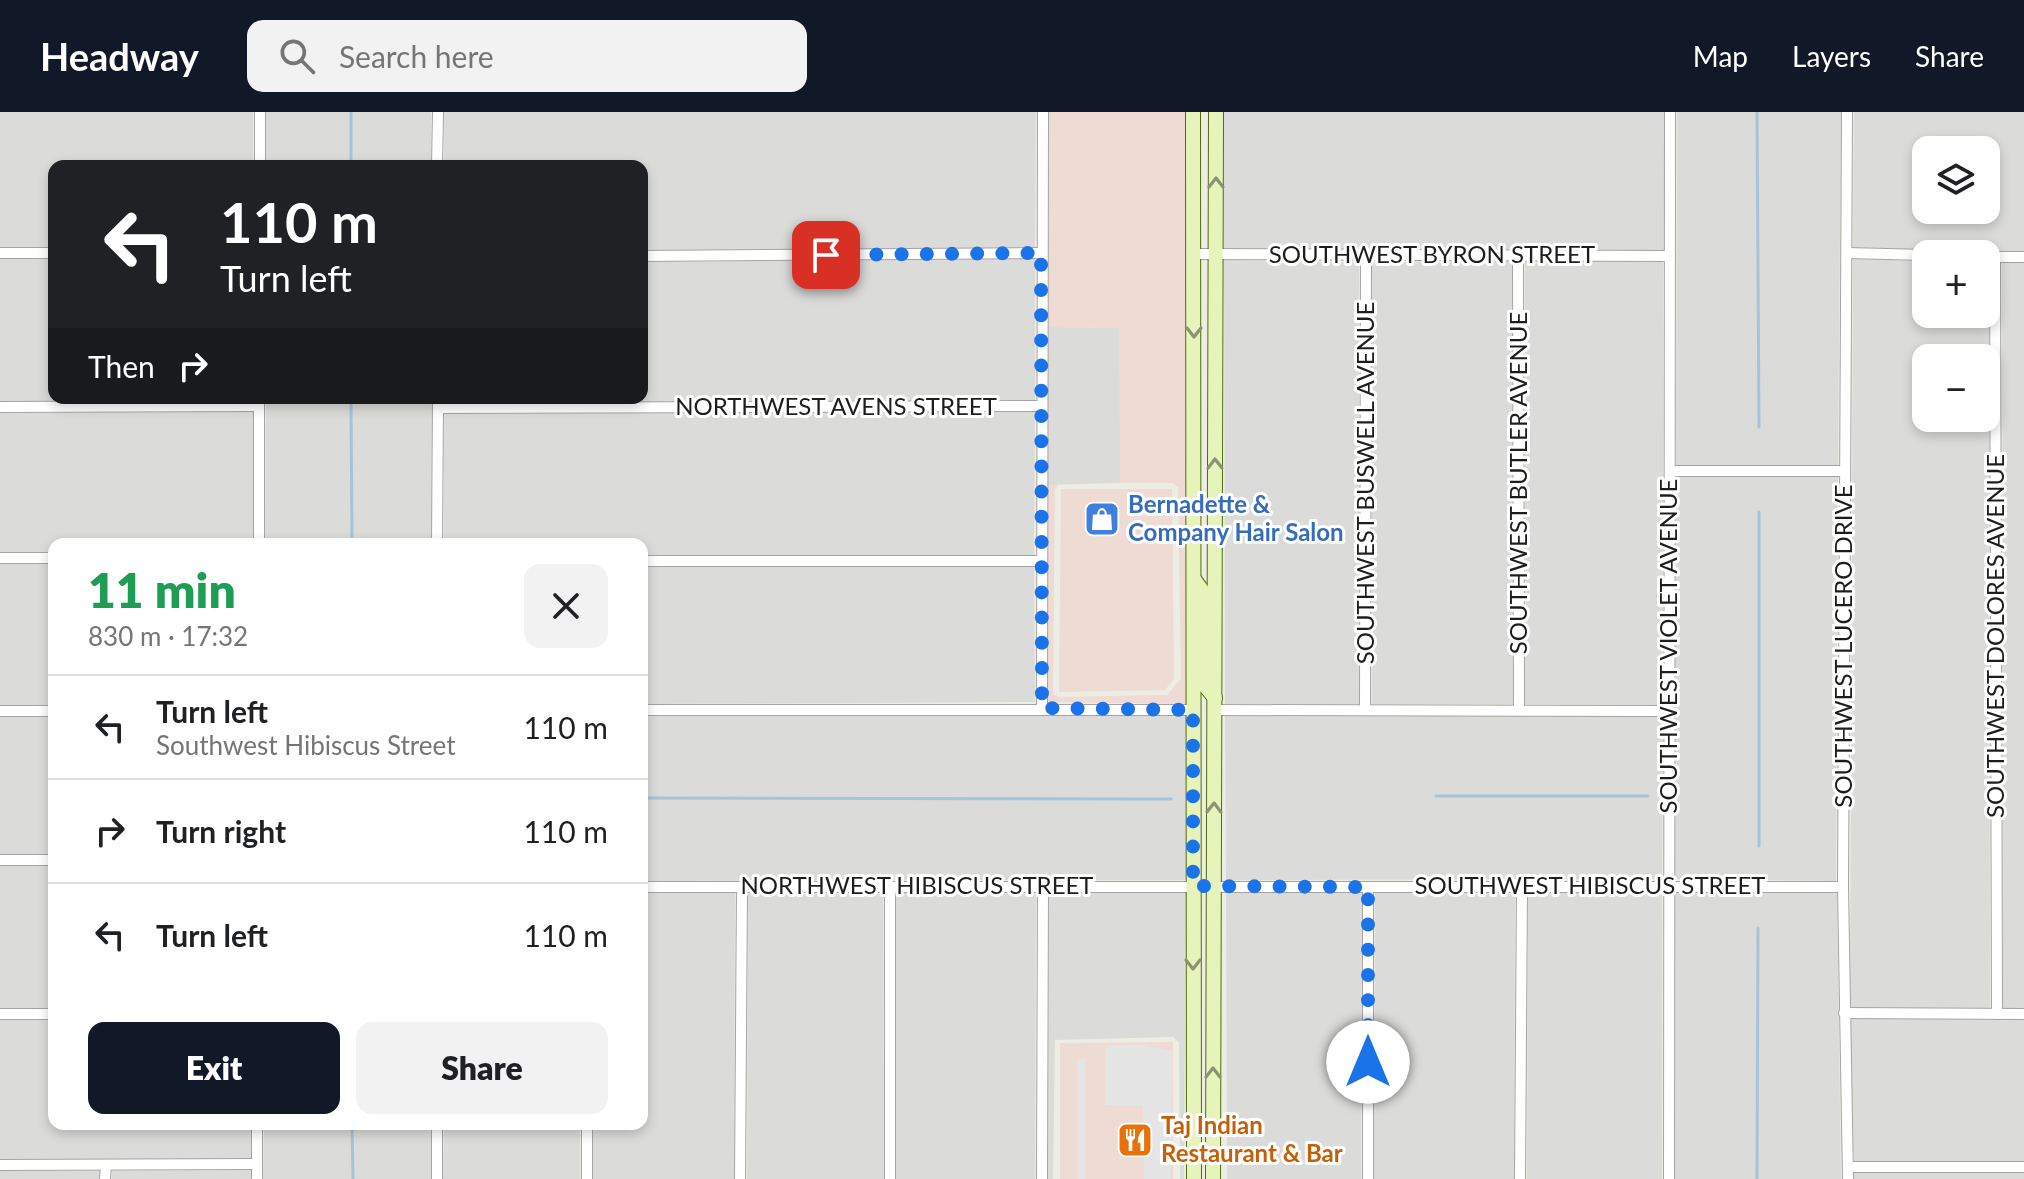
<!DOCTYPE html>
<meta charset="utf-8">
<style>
:root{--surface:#fff;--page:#f2f2f2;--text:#202124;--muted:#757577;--line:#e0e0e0;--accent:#111827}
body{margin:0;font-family:Lato,sans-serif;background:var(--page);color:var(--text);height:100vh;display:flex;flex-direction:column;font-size:30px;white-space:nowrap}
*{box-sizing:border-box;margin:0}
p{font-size:26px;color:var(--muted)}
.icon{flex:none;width:44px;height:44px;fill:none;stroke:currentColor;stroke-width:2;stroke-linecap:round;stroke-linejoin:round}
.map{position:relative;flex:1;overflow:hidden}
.panel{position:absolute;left:48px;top:426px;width:600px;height:592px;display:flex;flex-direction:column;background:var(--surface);border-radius:16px;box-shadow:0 4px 12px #0003}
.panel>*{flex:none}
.hud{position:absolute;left:48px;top:48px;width:600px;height:244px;border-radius:16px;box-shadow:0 4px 12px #0003;background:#202124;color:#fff;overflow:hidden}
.tools{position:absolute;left:1912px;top:24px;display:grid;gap:16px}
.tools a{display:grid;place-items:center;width:88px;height:88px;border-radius:16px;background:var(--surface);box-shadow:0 4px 12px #0003;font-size:40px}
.pin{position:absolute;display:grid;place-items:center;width:68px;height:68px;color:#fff;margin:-34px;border-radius:16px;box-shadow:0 4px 12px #0006}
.me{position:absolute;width:88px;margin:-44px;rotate:0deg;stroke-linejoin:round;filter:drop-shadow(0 0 6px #0008)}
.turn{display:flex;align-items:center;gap:28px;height:168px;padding:0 40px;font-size:36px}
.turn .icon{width:104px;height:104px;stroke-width:2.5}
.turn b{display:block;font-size:56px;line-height:68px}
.then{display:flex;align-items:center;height:76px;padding:0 40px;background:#0003;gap:16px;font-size:30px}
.round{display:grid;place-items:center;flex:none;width:84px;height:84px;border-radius:16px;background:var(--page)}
.summary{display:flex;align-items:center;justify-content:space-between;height:136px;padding:0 40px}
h1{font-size:48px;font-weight:800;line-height:60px;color:#1e9e55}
.button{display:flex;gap:16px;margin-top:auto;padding:16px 40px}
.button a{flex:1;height:92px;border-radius:16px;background:var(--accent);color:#fff;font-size:32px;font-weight:800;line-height:92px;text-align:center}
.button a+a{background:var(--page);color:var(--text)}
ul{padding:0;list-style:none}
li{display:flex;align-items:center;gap:24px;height:104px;padding:0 40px;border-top:2px solid var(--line)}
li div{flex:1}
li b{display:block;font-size:30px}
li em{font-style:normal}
header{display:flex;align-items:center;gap:48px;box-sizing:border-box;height:112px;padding:0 40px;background:var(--accent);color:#fff}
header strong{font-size:38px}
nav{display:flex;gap:44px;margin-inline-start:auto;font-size:28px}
.search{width:560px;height:72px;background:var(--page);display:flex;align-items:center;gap:20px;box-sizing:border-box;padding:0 28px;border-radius:16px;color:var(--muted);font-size:30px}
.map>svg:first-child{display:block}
.residential{fill:#dbdbda;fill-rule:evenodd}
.commercial{fill:#eddbd4}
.parking{fill:#e5e5e5}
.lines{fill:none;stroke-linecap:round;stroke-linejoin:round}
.stream{stroke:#a8c3d8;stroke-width:3}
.street-casing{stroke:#a4a4a4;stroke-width:12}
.secondary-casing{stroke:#4e6c0d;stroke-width:16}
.street{stroke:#fff;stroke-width:10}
.secondary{stroke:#e6f4bc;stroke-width:14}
.oneway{stroke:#8c9374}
.route{stroke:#1a73e8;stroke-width:14;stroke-dasharray:0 25.2}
.labels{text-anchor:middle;stroke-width:6;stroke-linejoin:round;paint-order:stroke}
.street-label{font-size:24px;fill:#1d1d1d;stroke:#fff}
.shop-label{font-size:24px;font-weight:bold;fill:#366cbe;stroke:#fff;text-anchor:start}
.food-label{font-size:24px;font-weight:bold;fill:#c56008;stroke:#fff;text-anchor:start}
</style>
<header>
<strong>Headway</strong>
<div class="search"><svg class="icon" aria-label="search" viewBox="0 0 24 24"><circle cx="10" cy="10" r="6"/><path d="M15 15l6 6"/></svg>Search here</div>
<nav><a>Map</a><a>Layers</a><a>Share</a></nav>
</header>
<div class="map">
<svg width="2024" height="1067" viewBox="0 0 2024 1067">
<rect width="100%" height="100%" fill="#eeede4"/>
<g class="residential">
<path d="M0 0H253V54H54V136H0Z"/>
<rect x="266" y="0" width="165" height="54"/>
<path d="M444 0H1036L1035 136 642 138V54H444Z"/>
<path d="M1224 0H1664V138L1224 137Z"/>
<path d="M1677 0H1841L1838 353H1676Z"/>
<path d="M1854 0H2024V140L1853 136ZM1926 38H1986V98H1926Z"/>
<path d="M0 147H54V286L253 289H0Z"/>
<path d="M1035 147V288L444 291V286H642V150Z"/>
<path d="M1853 147 1926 149V202H1986V150H1989L1990 896H1850ZM1926 246H1986V306H1926Z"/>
<path d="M1224 148 1359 150V592H1225Z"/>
<path d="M1512 149 1513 592H1372V150Z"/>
<path d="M1525 149H1663V593L1525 592Z"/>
<path d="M2002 151H2024V896H2003Z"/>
<path d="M1048 215 1120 216V371L1047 373Z"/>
<path d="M266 286H432L431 432H265Z"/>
<path d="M1035 299 1034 444 642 443V432H444V302Z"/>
<path d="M253 300V432H54V440H0V301Z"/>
<path d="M1838 364 1836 769 1674 767 1676 365Z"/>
<rect x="0" y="451" width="54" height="142"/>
<path d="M642 454 1034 455 1035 590 642 592Z"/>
<path d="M1041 601 1186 604V768L642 769V603Z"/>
<rect x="0" y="604" width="54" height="138"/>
<path d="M1225 604H1663L1662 767 1226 768Z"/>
<rect x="0" y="753" width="54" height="143"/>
<path d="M1662 778V1067H1527L1528 779Z"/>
<path d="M1674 778 1837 780 1841 1067H1675Z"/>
<path d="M1186 779 1184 1067H1180L1179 930 1173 925 1055 928 1053 1067H1048L1049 780Z"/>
<path d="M1226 779 1362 781 1361 1067H1227Z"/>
<path d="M642 780H735L734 1067H593V1012H642Z"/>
<path d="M748 780H883L884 1067H747Z"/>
<path d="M896 780H1036L1035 1067H896Z"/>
<path d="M1515 780 1514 1067H1374L1375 781Z"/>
<path d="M54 907V1012H251V1047L0 1048V908Z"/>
<path d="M1850 907H2024V1049H1854Z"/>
<path d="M264 1012H431V1067H263Z"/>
<path d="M444 1012H580V1067H443Z"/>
<path d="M251 1058V1067H112V1059Z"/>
<rect x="0" y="1059" width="99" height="8"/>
<rect x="1854" y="1060" width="170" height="7"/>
</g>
<g class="commercial">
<path d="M1049 0H1186V592L1048 590 1047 373H1058L1055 377 1053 582 1059 585 1167 583 1181 567 1178 375 1172 371H1120L1119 216 1048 215Z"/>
<path d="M1061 377H1172L1174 567 1165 578 1059 580Z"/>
<path d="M1173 930V1067H1060V931Z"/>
</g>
<g class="parking">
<path d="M1142 933 1172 939 1171 1067H1144L1143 994 1105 993V934Z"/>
<rect x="1077" y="947" width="8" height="120"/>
</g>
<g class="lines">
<g class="stream">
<path d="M351 0V54"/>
<path d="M1757 0 1759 315"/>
<path d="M351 286 352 432"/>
<path d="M1759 400V734"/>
<path d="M1436 684H1648"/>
<path d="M642 686 1171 687"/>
<path d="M352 1012 353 1067"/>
<path d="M1757 1067 1758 816"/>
</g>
<defs>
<g id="street">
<path d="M260 0V54"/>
<path d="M1847 0 1843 775 1848 1067"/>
<path d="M437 54 438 0"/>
<path d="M0 141H54"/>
<path d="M1847 141 1926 143"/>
<path d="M1194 142 1670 144"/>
<path d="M642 144 1041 141"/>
<path d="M1518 144 1519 598"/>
<path d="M1986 145H2024"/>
<path d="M1995 145 1997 902"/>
<path d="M0 295 259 294"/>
<path d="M438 296 1042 294"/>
<path d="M1670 359H1845"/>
<path d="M259 432V286"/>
<path d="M437 432 438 286"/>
<path d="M0 446H54"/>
<path d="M642 449H1041"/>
<path d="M1042 596 1043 0"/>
<path d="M642 598H1193"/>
<path d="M1215 598 1669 599"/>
<path d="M1365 598 1366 144"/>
<path d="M0 599H54"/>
<path d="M0 748H54"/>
<path d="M890 774V1067"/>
<path d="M642 775H1843"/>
<path d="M1844 901 2024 902"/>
<path d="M0 902H54"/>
<path d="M587 1012V1067"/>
<path d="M0 1053 257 1052"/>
<path d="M1848 1055H2024"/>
<path d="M105 1067 106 1053"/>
<path d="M257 1067V1012"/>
<path d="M437 1067V1012"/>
<path d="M740 1067 742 774"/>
<path d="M1042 1067 1043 774"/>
<path d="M1368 1067V775"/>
<path d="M1520 1067 1522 774"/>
<path d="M1669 1067 1670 0"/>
</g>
<g id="secondary">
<path d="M1193 0 1194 1067"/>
<path d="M1194 467 1204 481 1205 574 1215 586"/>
<path d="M1213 1067 1216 0"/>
</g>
</defs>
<use href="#street" class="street-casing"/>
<use href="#secondary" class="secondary-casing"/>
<use href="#street" class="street"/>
<use href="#secondary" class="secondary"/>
</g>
<defs><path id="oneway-chevron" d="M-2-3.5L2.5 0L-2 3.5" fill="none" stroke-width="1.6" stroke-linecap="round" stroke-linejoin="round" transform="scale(2)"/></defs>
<g class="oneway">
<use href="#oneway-chevron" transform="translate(1216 71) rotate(-90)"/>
<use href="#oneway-chevron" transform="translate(1194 220) rotate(90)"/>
<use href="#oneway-chevron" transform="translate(1215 352) rotate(-90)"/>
<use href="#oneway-chevron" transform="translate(1214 696) rotate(-89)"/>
<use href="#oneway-chevron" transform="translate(1193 852) rotate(90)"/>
<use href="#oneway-chevron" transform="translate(1213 961) rotate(-90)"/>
</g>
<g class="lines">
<path class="route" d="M826 143 1041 141 1042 596 1193 598V774L1368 775V950"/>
</g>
<defs>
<symbol id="shop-square" viewBox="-11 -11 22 22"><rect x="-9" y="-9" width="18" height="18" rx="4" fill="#3f7fe0" stroke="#fff"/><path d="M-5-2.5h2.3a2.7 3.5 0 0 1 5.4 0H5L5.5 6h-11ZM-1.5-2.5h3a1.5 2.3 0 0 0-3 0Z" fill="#fff"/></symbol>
<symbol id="restaurant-square" viewBox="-11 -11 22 22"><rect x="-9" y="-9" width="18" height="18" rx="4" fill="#e8710a" stroke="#fff"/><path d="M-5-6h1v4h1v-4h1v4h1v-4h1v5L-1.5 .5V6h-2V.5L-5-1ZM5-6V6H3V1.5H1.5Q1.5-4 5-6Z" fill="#fff"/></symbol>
</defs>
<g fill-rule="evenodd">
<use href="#shop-square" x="1082" y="387" width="40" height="40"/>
<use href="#restaurant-square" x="1115" y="1008" width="40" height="40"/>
</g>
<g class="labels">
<g class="street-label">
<text x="1432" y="151">SOUTHWEST BYRON STREET</text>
<text x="836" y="303">NORTHWEST AVENS STREET</text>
<text transform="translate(1366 371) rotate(-90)" y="8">SOUTHWEST BUSWELL AVENUE</text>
<text transform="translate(1519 371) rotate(-90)" y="8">SOUTHWEST BUTLER AVENUE</text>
<text transform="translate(1996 524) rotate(-90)" y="8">SOUTHWEST DOLORES AVENUE</text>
<text transform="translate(1669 534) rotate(-90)" y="8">SOUTHWEST VIOLET AVENUE</text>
<text transform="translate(1844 534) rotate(-90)" y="8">SOUTHWEST LUCERO DRIVE</text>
<text x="917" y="782">NORTHWEST HIBISCUS STREET</text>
<text x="1590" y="782">SOUTHWEST HIBISCUS STREET</text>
</g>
<g class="shop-label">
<text x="1128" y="401">Bernadette &amp;<tspan x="1128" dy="28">Company Hair Salon</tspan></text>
</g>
<g class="food-label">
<text x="1161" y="1022">Taj Indian<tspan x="1161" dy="28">Restaurant &amp; Bar</tspan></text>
</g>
</g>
</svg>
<div class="tools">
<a><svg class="icon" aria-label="layers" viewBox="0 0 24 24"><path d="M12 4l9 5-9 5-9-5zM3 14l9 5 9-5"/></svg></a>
<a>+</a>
<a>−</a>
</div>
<div class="pin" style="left:826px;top:143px;background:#d93025"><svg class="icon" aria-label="arrive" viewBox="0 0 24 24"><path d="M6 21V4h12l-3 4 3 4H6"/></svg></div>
<svg class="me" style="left:1368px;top:950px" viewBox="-20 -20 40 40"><circle r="19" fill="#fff"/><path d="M0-13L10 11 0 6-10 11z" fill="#1a73e8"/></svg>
<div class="hud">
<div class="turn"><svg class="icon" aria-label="left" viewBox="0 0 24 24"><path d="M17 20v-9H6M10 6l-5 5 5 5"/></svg><div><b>110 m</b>Turn left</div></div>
<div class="then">Then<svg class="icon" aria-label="right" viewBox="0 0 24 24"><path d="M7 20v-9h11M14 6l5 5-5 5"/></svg></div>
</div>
<section class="panel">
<div class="summary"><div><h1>11 min</h1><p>830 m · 17:32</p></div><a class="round"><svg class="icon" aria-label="close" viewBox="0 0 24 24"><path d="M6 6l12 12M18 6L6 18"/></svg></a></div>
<ul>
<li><svg class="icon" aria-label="left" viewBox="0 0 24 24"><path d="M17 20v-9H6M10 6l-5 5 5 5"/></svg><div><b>Turn left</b><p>Southwest Hibiscus Street</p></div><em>110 m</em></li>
<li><svg class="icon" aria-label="right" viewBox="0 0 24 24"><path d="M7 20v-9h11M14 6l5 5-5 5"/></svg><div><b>Turn right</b></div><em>110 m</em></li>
<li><svg class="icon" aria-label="left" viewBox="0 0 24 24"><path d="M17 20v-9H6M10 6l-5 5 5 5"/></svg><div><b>Turn left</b></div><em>110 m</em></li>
</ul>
<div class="button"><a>Exit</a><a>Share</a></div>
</section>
</div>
